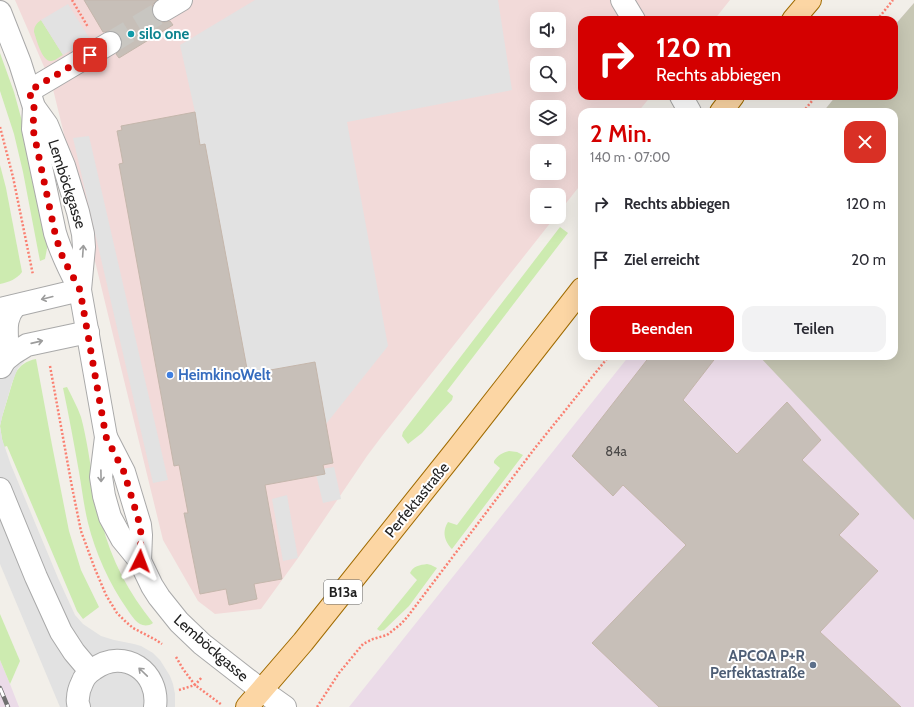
<!DOCTYPE html>
<html lang="de">
<meta charset="utf-8">
<style>
:root{--surface:#fff;--page:#f2f2f3;--text:#2b2b33;--muted:#7c7c81;--accent:#d40000}
body{margin:0;font-family:Cabin,sans-serif;background:var(--page);color:var(--text);height:100vh;display:flex;flex-direction:column;font-size:15px;white-space:nowrap}
*{box-sizing:border-box;margin:0}
p{font-size:13px;color:var(--muted)}
.icon{flex:none;width:22px;height:22px;fill:none;stroke:currentColor;stroke-width:2;stroke-linecap:round;stroke-linejoin:round}
.map{position:relative;flex:1;overflow:hidden}
.details{position:absolute;left:578px;top:108px;width:320px;height:252px;display:flex;flex-direction:column;background:var(--surface);border-radius:12px;box-shadow:0 4px 16px #0002}
.details>*{flex:none}
.hud{position:absolute;left:578px;top:16px;width:320px;height:84px;border-radius:12px;box-shadow:0 4px 16px #0002;background:#d40000;color:#fff;overflow:hidden}
.buttons{position:absolute;left:530px;top:12px;display:grid;gap:8px}
.buttons a{display:grid;place-items:center;width:36px;height:36px;border-radius:8px;background:var(--surface);box-shadow:0 4px 16px #0002;font-size:20px}
.pin{position:absolute;display:grid;place-items:center;width:34px;height:34px;color:#fff;margin:-17px;border-radius:8px;box-shadow:0 2px 6px #0006}
.me{position:absolute;width:44px;margin:-22px;rotate:3deg;stroke-linejoin:round;filter:drop-shadow(0 0 3px #0008)}
.turn{display:flex;align-items:center;gap:14px;height:84px;padding:0 12px;font-size:18px}
.turn .icon{width:52px;height:52px;stroke-width:2.5}
.turn b{display:block;font-size:28px;line-height:34px}
.round{display:grid;place-items:center;flex:none;width:42px;height:42px;border-radius:12px;background:var(--page)}
.headline{display:flex;align-items:center;justify-content:space-between;height:68px;padding:0 12px}
h1{font-size:24px;font-weight:600;line-height:30px;color:var(--accent)}
.primary-button{display:flex;gap:8px;margin-top:auto;padding:8px 12px}
.primary-button a{flex:1;height:46px;border-radius:12px;background:var(--accent);color:#fff;font-size:16px;font-weight:600;line-height:46px;text-align:center}
.primary-button a+a{background:var(--page);color:var(--text)}
ul{padding:0;list-style:none}
li{display:flex;align-items:center;gap:12px;height:56px;padding:0 12px}
li div{flex:1}
li b{display:block;font-size:15px}
li em{font-style:normal}
.map>svg:first-child{display:block}
.commercial{fill:#f2dad9;fill-rule:evenodd}
.industrial{fill:#ebdbe8}
.construction{fill:#c7c7b4}
.grass{fill:#cdebb0}
.parking{fill:#e2e2e2}
.building{fill:#c7bfb8;stroke:#c4b6ab}
.lines{fill:none;stroke-linecap:round;stroke-linejoin:round}
.minor-tunnel{stroke:#c8c6c1;stroke-width:22;stroke-dasharray:22 11;stroke-linecap:butt}
.minor-casing{stroke:#a9a9a9;stroke-width:24}
.major-casing{stroke:#a06b00;stroke-width:24}
.path{stroke:#fa8072;stroke-width:2.5;stroke-dasharray:2 2;stroke-linecap:butt}
.minor{stroke:#fff;stroke-width:22}
.major{stroke:#fcd6a4;stroke-width:22}
.rail-casing{stroke:#707070;stroke-width:4.5}
.rail{stroke:#fff;stroke-width:3;stroke-dasharray:9;stroke-linecap:butt}
.oneway{stroke:#9c9c9c}
.route{stroke:#d40000;stroke-width:7;stroke-dasharray:0 12.6}
.culture-dot{fill:#0f9aa8;stroke:#fff;stroke-width:1.5}
.shop-dot{fill:#3f7fe0;stroke:#fff;stroke-width:1.5}
.service-dot{fill:#5c6f8a;stroke:#fff;stroke-width:1.5}
.labels{text-anchor:middle;stroke-width:4;stroke-linejoin:round;paint-order:stroke}
.number-label{font-size:13px;fill:#4b4948}
.shield{fill:#fff;stroke:#646464;stroke-width:1}
.shield-label{font-size:14px;font-weight:bold;fill:#222}
.culture-label{font-size:15px;font-weight:bold;fill:#0d838f;stroke:#fff;text-anchor:start}
.street-label{font-size:15px;fill:#222;stroke:#fff}
.shop-label{font-size:15px;font-weight:bold;fill:#366cbe;stroke:#fff;text-anchor:start}
.service-label{font-size:15px;font-weight:bold;fill:#4e5e75;stroke:#fff;text-anchor:end}
</style>
<div class="map">
<svg width="914" height="707" viewBox="0 0 914 707">
<rect width="100%" height="100%" fill="#f2efe9"/>
<path class="commercial" d="M15 0H730L714 20H582V96H651L638 112H582V183L559 212V195H537V217H555L382 436 367 456 298 558 261 609 215 614 198 601 163 540 52 85ZM537 19H559V41H537ZM537 63H559V85H537ZM537 107H559V129H537ZM537 151H559V173H537Z"/>
<g class="industrial">
<path d="M914 3V707H349L629 356H894V112H823L836 96H894V26Z"/>
<path d="M0 660 10 684 19 707H0Z"/>
</g>
<path class="construction" d="M914 3V520L759 356H894V112H823L836 96H894V26Z"/>
<g class="grass">
<path d="M41 20 63 55C59 57 55 61 51 61 42 62 36 38 34 32 34 26 37 23 41 20Z"/>
<path d="M0 53 14 92 43 198 50 233 45 259 40 261 23 172 14 134 0 91Z"/>
<path d="M0 165 6 188 22 272C17 279 9 282 0 284Z"/>
<path d="M560 227 568 233 447 391 453 396 452 400 422 433 408 444 402 436 403 432Z"/>
<path d="M36 359 52 445 69 531 81 570 99 607 83 619 77 611 72 599 7 446 4 447 2 439 0 426 2 417 15 374C20 365 26 361 36 359Z"/>
<path d="M67 387C72 397 77 406 81 417 84 428 86 439 88 450 92 474 96 499 102 523 111 560 129 593 153 623 141 631 133 618 127 609 110 585 95 552 88 523 84 507 82 489 79 472 74 444 69 416 63 388Z"/>
<path d="M509 451 517 452 523 455 452 549C444 541 442 531 448 522L457 525 500 468 494 463V461C498 455 502 453 509 451Z"/>
<path d="M427 564 431 565 437 568 409 606 384 630 380 631 377 629 417 580 410 573C413 566 420 565 427 564Z"/>
<path d="M0 614 20 661 10 684 0 660Z"/>
</g>
<g class="parking">
<path d="M255 0H498L512 90 347 122 388 346 326 424 315 362 248 374 205 144 200 145 195 112 180 45Z"/>
<path d="M68 4 90 39 63 55 41 20Z"/>
<path d="M89 136 168 480 153 483 73 138Z"/>
<path d="M0 303 24 362 18 368 12 383 2 417 0 426 2 439 11 465 58 578 75 615 83 624 101 636 114 640 134 644 141 646 153 653 160 660 170 676 173 684 175 694V707H60L0 564Z"/>
<path d="M334 467 341 499 323 503 315 470Z"/>
<path d="M287 495 298 558 283 561 272 499Z"/>
</g>
<g class="building">
<path d="M84 0H157L153 4 152 10 153 17 158 21 164 22 170 21 173 25 119 58 116 54 121 49 122 43 121 36 116 32 110 31 103 32Z"/>
<path d="M195 112 200 145 205 144 248 374 315 362 333 463 323 465 325 474 265 485 282 579 254 584 257 599 229 605 226 589 200 594 184 513H188L179 465 174 466 119 164 123 163 117 131 122 130 121 126Z"/>
<path d="M650 356H717L683 400 737 454 787 402 821 440 802 460 859 514 839 535 878 571 820 632 901 707H659L592 643 686 545 623 485 613 496 572 456Z"/>
</g>
<g class="lines">
<path class="minor-tunnel" d="M110 43 164 10"/>
<defs>
<g id="minor">
<path d="M622 0 634 20"/>
<path d="M164 10 181 0"/>
<path d="M0 12 20 63 34 107 47 125 64 166 78 212 83 234 84 247 80 290 106 437 101 477 104 496 110 517 122 539 140 561 152 586 159 597 179 622 202 644 261 690 285 707"/>
<path d="M29 91 110 43"/>
<path d="M681 96 690 112"/>
<path d="M34 107 33 129 55 233C61 253 70 271 80 290"/>
<path d="M0 309 80 290"/>
<path d="M4 361 14 353 27 345 88 332"/>
<path d="M1 367C3 364 5 360 6 356 10 337 1 323 15 306"/>
<path d="M106 437 124 472 140 525 141 535 140 561"/>
<path d="M0 489 36 577 61 632 74 652 90 671"/>
<path d="M79 707C78 704 77 701 78 698 78 693 80 687 82 683 84 677 89 672 94 669 124 647 160 672 155 707"/>
</g>
<g id="major">
<path d="M793 20 810 0"/>
<path d="M721 112 733 96"/>
<path d="M247 707 303 642 457 449 582 289"/>
</g>
</defs>
<use href="#minor" class="minor-casing"/>
<use href="#major" class="major-casing"/>
<g class="path">
<path d="M72 0 88 27"/>
<path d="M877 20 893 0"/>
<path d="M803 112 816 96"/>
<path d="M0 127 13 177 33 275"/>
<path d="M50 366 72 487 81 531 95 569 106 595 117 613 125 621 133 628 156 640 162 644"/>
<path d="M176 657 183 669 195 685 222 705"/>
<path d="M179 690 195 685 202 677"/>
<path d="M317 707 339 673 363 644 373 639 387 635 402 623 408 616 535 448 609 356"/>
</g>
<use href="#minor" class="minor"/>
<use href="#major" class="major"/>
<defs>
<path id="rail" d="M0 688 8 707"/>
</defs>
<use href="#rail" class="rail-casing"/>
<use href="#rail" class="rail"/>
</g>
<defs><path id="oneway-shaft" d="M-6 0H5M1.5-3L5.5 0L1.5 3" fill="none" stroke-width="1.6" stroke-linecap="round" stroke-linejoin="round"/></defs>
<g class="oneway">
<use href="#oneway-shaft" transform="translate(83 251) rotate(-86)"/>
<use href="#oneway-shaft" transform="translate(47 298) rotate(166)"/>
<use href="#oneway-shaft" transform="translate(37 342) rotate(-13)"/>
<use href="#oneway-shaft" transform="translate(101 476) rotate(89)"/>
<use href="#oneway-shaft" transform="translate(143 672) rotate(-136)"/>
</g>
<g class="lines">
<path class="route" d="M90 55 29 91 34 107 33 129 55 233 59 247 63 258 80 290 106 437 124 472 140 525 141 535 140 561"/>
</g>
<circle class="culture-dot" cx="131" cy="34" r="4"/>
<circle class="shop-dot" cx="170" cy="375" r="4"/>
<circle class="service-dot" cx="813" cy="665" r="4"/>
<g class="labels">
<g class="number-label">
<text x="616" y="456">84a</text>
</g>
<rect class="shield" x="324" y="580" width="38" height="24" rx="3"/>
<g class="shield-label">
<text x="343" y="597">B13a</text>
</g>
<g class="culture-label">
<text x="139" y="39">silo one</text>
</g>
<g class="street-label">
<text transform="translate(67 184) rotate(72)" y="5">Lemböckgasse</text>
<text transform="translate(417 500) rotate(-51)" y="5">Perfektastraße</text>
<text transform="translate(211 648) rotate(41)" y="5">Lemböckgasse</text>
</g>
<g class="shop-label">
<text x="178" y="380">HeimkinoWelt</text>
</g>
<g class="service-label">
<text x="805" y="661">APCOA P+R<tspan x="805" dy="17">Perfektastraße</tspan></text>
</g>
</g>
</svg>
<div class="buttons">
<a><svg class="icon" aria-label="sound" viewBox="0 0 24 24"><path d="M4 9h4l5-4v14l-5-4H4zM17 9q2 3 0 6"/></svg></a>
<a><svg class="icon" aria-label="search" viewBox="0 0 24 24"><circle cx="10" cy="10" r="6"/><path d="M15 15l6 6"/></svg></a>
<a><svg class="icon" aria-label="layers" viewBox="0 0 24 24"><path d="M12 4l9 5-9 5-9-5zM3 14l9 5 9-5"/></svg></a>
<a>+</a>
<a>−</a>
</div>
<div class="pin" style="left:90px;top:55px;background:#d93025"><svg class="icon" aria-label="arrive" viewBox="0 0 24 24"><path d="M6 21V4h12l-3 4 3 4H6"/></svg></div>
<svg class="me" style="left:140px;top:561px" viewBox="-20 -20 40 40"><path d="M0-17L14 15 0 8-14 15z" fill="#d40000" stroke="#fff" stroke-width="4"/></svg>
<div class="hud">
<div class="turn"><svg class="icon" aria-label="right" viewBox="0 0 24 24"><path d="M7 20v-9h11M14 6l5 5-5 5"/></svg><div><b>120 m</b>Rechts abbiegen</div></div>
</div>
<section class="details">
<div class="headline"><div><h1>2 Min.</h1><p>140 m · 07:00</p></div><a class="round" style="background:#d93025;color:#fff"><svg class="icon" aria-label="close" viewBox="0 0 24 24"><path d="M6 6l12 12M18 6L6 18"/></svg></a></div>
<ul>
<li><svg class="icon" aria-label="right" viewBox="0 0 24 24"><path d="M7 20v-9h11M14 6l5 5-5 5"/></svg><div><b>Rechts abbiegen</b></div><em>120 m</em></li>
<li><svg class="icon" aria-label="arrive" viewBox="0 0 24 24"><path d="M6 21V4h12l-3 4 3 4H6"/></svg><div><b>Ziel erreicht</b></div><em>20 m</em></li>
</ul>
<div class="primary-button"><a>Beenden</a><a>Teilen</a></div>
</section>
</div>
